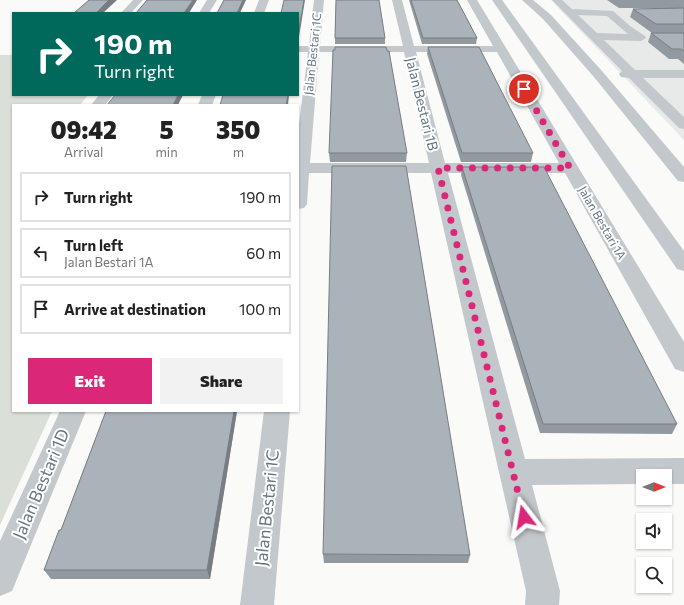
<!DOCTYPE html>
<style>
:root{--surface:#fff;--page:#f2f2f2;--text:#222;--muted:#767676;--line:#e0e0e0;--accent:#db2777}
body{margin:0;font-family:Commissioner,sans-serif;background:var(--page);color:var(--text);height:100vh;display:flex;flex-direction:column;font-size:15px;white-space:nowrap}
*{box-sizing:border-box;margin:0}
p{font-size:13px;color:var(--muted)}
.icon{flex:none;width:22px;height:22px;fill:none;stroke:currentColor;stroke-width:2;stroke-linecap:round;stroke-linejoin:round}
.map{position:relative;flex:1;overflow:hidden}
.details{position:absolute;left:12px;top:104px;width:287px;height:308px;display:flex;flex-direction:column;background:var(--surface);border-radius:0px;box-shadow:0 1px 3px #0004}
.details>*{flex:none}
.banner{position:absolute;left:12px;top:12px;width:287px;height:84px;border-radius:0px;box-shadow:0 1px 3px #0004;background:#00695c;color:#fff;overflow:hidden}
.needle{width:26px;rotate:90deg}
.fabs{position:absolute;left:636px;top:469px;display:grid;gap:8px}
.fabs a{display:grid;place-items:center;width:36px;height:36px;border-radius:0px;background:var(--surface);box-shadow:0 1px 3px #0004;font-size:20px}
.pin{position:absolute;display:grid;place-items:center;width:34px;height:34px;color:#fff;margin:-17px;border:2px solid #fff;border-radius:50%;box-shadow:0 1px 4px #0007}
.me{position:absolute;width:44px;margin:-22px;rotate:346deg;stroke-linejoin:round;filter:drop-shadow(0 0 3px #0008)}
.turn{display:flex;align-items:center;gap:14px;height:84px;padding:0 16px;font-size:18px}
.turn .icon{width:52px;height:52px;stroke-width:2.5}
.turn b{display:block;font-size:28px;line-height:34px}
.eta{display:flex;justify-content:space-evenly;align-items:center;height:68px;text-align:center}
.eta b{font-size:24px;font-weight:800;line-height:28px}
.cta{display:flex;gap:8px;margin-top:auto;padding:8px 16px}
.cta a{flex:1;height:46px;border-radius:0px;background:var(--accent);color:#fff;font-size:16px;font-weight:800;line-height:46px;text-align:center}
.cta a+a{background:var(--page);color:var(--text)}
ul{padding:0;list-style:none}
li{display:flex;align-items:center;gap:12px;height:50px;margin:0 8px 6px;padding:0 8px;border:2px solid var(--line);border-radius:0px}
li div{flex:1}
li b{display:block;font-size:15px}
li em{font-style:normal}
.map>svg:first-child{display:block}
.built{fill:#e8e9e9}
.green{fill:#dadfd7}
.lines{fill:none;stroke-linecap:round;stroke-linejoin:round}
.minor{fill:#c3c8cc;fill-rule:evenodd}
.wall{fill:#929a9f}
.shaded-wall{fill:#777d82}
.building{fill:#aab3b9;stroke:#777d82}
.route{stroke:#db2777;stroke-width:7;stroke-dasharray:0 12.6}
.labels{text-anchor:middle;stroke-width:4;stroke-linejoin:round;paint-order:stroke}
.far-street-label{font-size:12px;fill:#657683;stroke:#fff}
.street-label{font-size:14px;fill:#657683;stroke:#fff}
.near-street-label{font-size:17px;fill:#657683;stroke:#fff}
</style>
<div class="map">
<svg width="684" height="605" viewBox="0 0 684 605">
<rect width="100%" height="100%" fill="#fafaf8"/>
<path class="built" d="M551 0H684V140Z"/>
<path class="green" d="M0 55H13V95H88L80 105H13V411H52L0 525Z"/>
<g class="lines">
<g class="minor">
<path d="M133 0H143L131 13H121Z"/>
<path d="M207 0H217L209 13H199Z"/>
<path d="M259 0H269L264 13H254Z"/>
<path d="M314 0H324L320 46H403L392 0H402L414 46H493L467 0H477L684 342V372L675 369 565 173H448L525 459 684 458V484H665V476H643V484L532 485 560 591 559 605H525L526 591 431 173H309L307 204 304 208 298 209V132L308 52H298V46H309ZM319 52H404L429 163H310ZM416 52H497L559 163H445Z"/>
<path d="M492 0H502L684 251V271L677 269Z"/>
<path d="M522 0H533L551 15 602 71 684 167V182L678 181 594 77 543 19Z"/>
<path d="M552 0H562L572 9 613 11 630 26 645 36 646 38 641 41 604 40 635 70H684V78H643L684 117V129L679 128 629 78 621 77 619 74 622 71ZM578 15 607 16 628 34 597 33Z"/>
<path d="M99 95H113L105 105H91Z"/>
<path d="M202 95H216L212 105H198Z"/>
<path d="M60 411H86L12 591 0 596V541Z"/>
<path d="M264 411H290L274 605H240Z"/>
</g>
</g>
<g class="wall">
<path d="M336 0 385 38V44H335Z"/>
<path d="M409 0H457L477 38 476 44H422Z"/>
<path d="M607 0H684V64L678 59H669L648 42 651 33H652L630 17 633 9 673 8H619Z"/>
<path d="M428 47 533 153 531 162H461L427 54Z"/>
<path d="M329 153H407L406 162H330Z"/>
<path d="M462 167 677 424 672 434 540 433 461 175Z"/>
<path d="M106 411H237L210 579H51L44 570 61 530Z"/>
<path d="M323 554 470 555 468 563H324Z"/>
</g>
<g class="shaded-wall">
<path d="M109 0H117L103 13H96Z"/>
<path d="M193 0H197L189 13H184Z"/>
<path d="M243 0H246L240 13H237Z"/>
<path d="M304 0H305L298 43V35Z"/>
<path d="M178 95H183L178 105H173Z"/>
<path d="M288 95H289L288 105H286Z"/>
<path d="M234 411H237L210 579 207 570Z"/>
</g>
<g class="building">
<path d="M89 0H109L96 13H74Z"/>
<path d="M147 0H193L184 13H136Z"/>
<path d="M224 0H243L237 13H217Z"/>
<path d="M284 0H304L298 35V13H281Z"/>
<path d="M336 0H379L385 38H335Z"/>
<path d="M411 0H457L477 38H423Z"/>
<path d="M684 8V24H656L633 9Z"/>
<path d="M651 33H684V51L681 49H672Z"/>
<path d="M335 47H386L387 51H389L407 153H329L333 50H335Z"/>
<path d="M428 47H479L533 153H462Z"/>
<path d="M115 95H178L173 105H107Z"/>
<path d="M223 95H288L286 105H220Z"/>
<path d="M332 166H406L470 555 323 554Z"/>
<path d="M462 167H544L677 424H543Z"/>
<path d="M106 411H234L207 570H44L59 530H61Z"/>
</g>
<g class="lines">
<path class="route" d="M524 89 570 168H438L524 517"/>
</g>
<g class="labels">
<g class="far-street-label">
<text transform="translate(313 54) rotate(-84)" y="4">Jalan Bestari 1C</text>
<text transform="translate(602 223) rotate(60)" y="4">Jalan Bestari 1A</text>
</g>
<g class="street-label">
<text transform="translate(422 104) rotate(76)" y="5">Jalan Bestari 1B</text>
</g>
<g class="near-street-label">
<text transform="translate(41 484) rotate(-67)" y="6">Jalan Bestari 1D</text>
<text transform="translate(267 508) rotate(-84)" y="6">Jalan Bestari 1C</text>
</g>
</g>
</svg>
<div class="fabs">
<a><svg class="needle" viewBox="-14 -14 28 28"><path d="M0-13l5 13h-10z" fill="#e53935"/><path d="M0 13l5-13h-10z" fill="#767676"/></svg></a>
<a><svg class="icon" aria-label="sound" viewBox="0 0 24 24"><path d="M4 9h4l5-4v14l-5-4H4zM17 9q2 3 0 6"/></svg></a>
<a><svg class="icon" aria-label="search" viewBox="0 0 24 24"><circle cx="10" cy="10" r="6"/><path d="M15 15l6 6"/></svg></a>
</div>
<div class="pin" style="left:524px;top:89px;background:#d93025"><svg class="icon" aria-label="arrive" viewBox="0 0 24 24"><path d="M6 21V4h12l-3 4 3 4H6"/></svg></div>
<svg class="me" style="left:524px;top:517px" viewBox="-20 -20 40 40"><path d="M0-17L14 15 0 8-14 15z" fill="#db2777" stroke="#fff" stroke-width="4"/></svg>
<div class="banner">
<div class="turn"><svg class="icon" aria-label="right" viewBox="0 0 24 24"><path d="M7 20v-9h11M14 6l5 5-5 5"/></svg><div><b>190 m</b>Turn right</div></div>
</div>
<section class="details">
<div class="eta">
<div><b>09:42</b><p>Arrival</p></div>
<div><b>5</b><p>min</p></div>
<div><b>350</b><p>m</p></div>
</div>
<ul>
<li><svg class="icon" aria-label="right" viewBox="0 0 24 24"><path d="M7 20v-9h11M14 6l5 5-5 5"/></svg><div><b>Turn right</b></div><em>190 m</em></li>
<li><svg class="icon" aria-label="left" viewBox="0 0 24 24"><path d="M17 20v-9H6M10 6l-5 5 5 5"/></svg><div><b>Turn left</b><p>Jalan Bestari 1A</p></div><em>60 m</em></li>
<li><svg class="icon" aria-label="arrive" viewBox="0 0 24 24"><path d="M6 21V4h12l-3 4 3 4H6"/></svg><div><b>Arrive at destination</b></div><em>100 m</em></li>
</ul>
<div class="cta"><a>Exit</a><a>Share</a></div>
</section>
</div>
